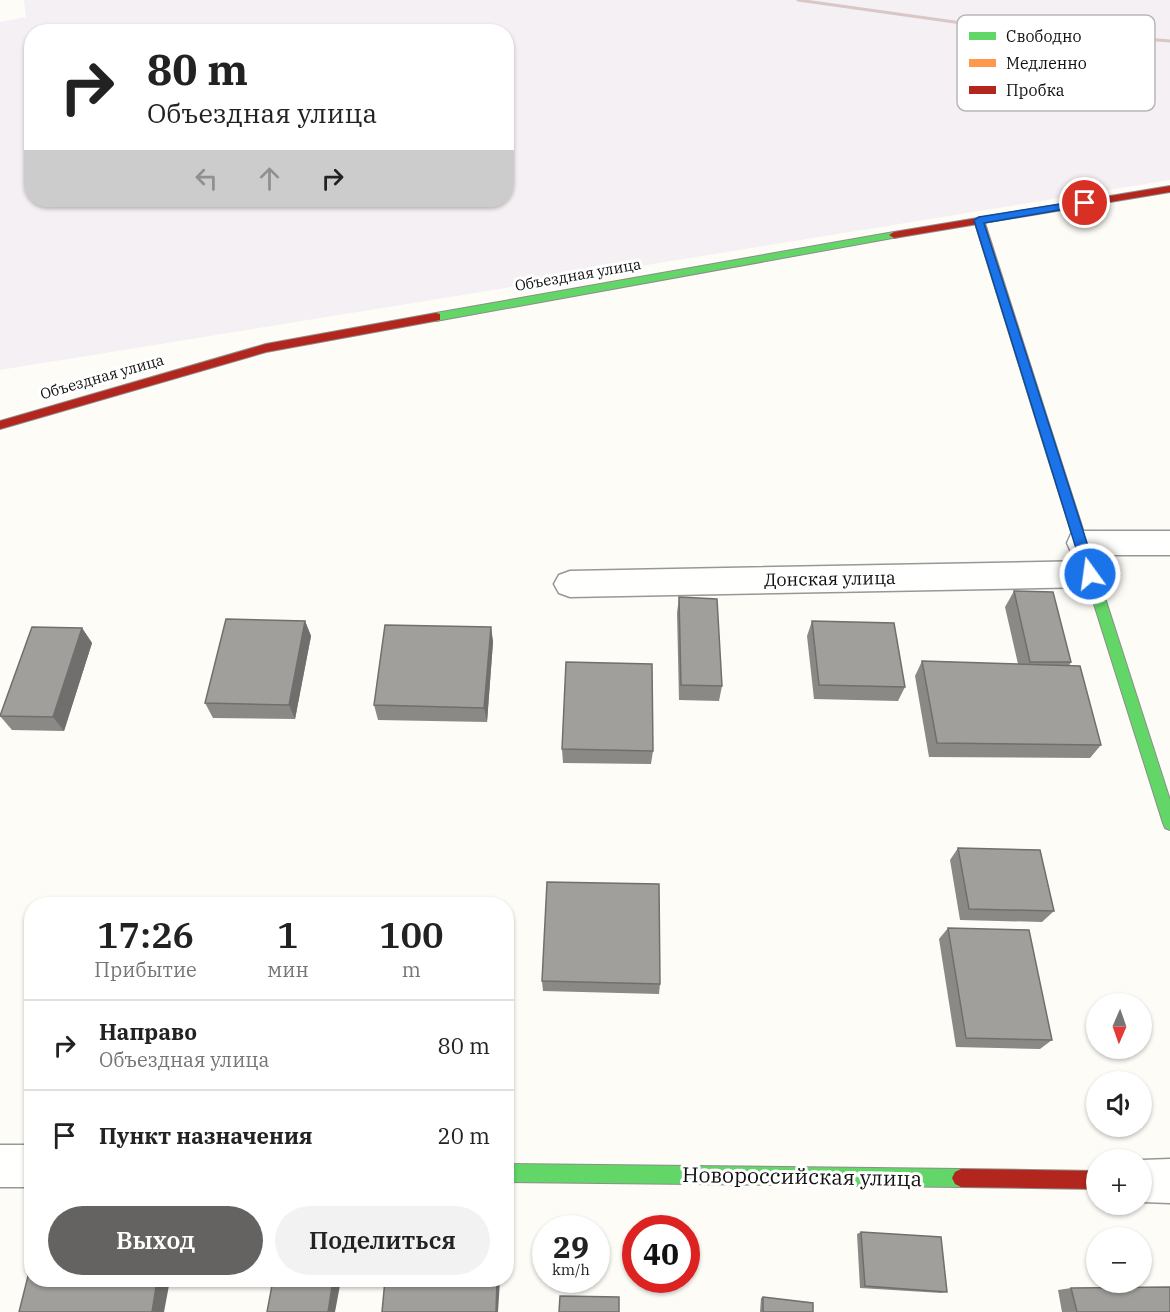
<!DOCTYPE html>
<html lang="ru">
<meta charset="utf-8">
<style>
:root{--surface:#fff;--page:#f2f2f2;--text:#222;--muted:#767676;--line:#e0e0e0;--accent:#646362}
body{margin:0;font-family:"IBM Plex Serif",serif;background:var(--page);color:var(--text);height:100vh;display:flex;flex-direction:column;font-size:22px;white-space:nowrap}
*{box-sizing:border-box;margin:0}
p{font-size:20px;color:var(--muted)}
.icon{flex:none;width:33px;height:33px;fill:none;stroke:currentColor;stroke-width:2;stroke-linecap:round;stroke-linejoin:round}
.map{position:relative;flex:1;overflow:hidden}
.details{position:absolute;left:24px;top:897px;width:490px;height:390px;display:flex;flex-direction:column;background:var(--surface);border-radius:24px;box-shadow:0 2px 4px #0004}
.details>*{flex:none}
.banner{position:absolute;left:24px;top:24px;width:490px;height:183px;border-radius:24px;box-shadow:0 2px 4px #0004;background:#fff;color:var(--text);overflow:hidden}
.needle{width:39px;rotate:182deg}
.tools{position:absolute;left:1086px;top:993px;display:grid;gap:12px}
.tools a{display:grid;place-items:center;width:66px;height:66px;border-radius:50%;background:var(--surface);box-shadow:0 2px 4px #0004;font-size:30px}
.speed{position:absolute;left:532px;top:1215px;display:flex;gap:12px;font-size:30px;font-weight:700;text-align:center}
.speed>*{display:grid;place-content:center;width:78px;height:78px;border-radius:50%;background:var(--surface);box-shadow:0 2px 4px #0004;line-height:1}
.speed small{font-size:15px;font-weight:400}
.speed .limit{border:9px solid #d22;background:#fff;color:#111}
.pin{position:absolute;display:grid;place-items:center;width:51px;height:51px;color:#fff;margin:-26px;border:3px solid #fff;border-radius:50%;box-shadow:0 2px 6px #0007}
.me{position:absolute;width:66px;margin:-33px;rotate:346deg;stroke-linejoin:round;filter:drop-shadow(0 0 4px #0008)}
.turn{display:flex;align-items:center;gap:21px;height:126px;padding:0 24px;font-size:27px}
.turn .icon{width:78px;height:78px;stroke-width:2.5}
.turn b{display:block;font-size:42px;line-height:51px}
.lanes{display:flex;align-items:center;height:57px;padding:0 24px;background:#0003;justify-content:center;gap:30px;direction:ltr}
.lanes .off{opacity:.35}
.eta{display:flex;justify-content:space-evenly;align-items:center;height:102px;text-align:center}
.eta b{font-size:36px;font-weight:600;line-height:42px}
.action{display:flex;gap:12px;margin-top:auto;padding:12px 24px}
.action a{flex:1;height:69px;border-radius:36px;background:var(--accent);color:#fff;font-size:24px;font-weight:600;line-height:69px;text-align:center}
.action a+a{background:var(--page);color:var(--text)}
ul{padding:0;list-style:none}
li{display:flex;align-items:center;gap:18px;height:90px;padding:0 24px;border-top:2px solid var(--line)}
li div{flex:1}
li b{display:block;font-size:22px}
li em{font-style:normal}
.map>svg:first-child{display:block}
.industrial{fill:#f5f0f3;fill-rule:evenodd}
.lines{fill:none;stroke-linecap:round;stroke-linejoin:round}
.street-casing{stroke:#979795;stroke-width:3}
.fast-casing{stroke:#8e8d8b;stroke-width:2}
.slow-casing{stroke:#8e8d8b;stroke-width:2}
.jam-casing{stroke:#8e8d8b;stroke-width:2}
.street{fill:#fffffe;fill-rule:evenodd}
.fast{fill:#63d668;fill-rule:evenodd}
.slow{fill:#ff974d;fill-rule:evenodd}
.jam{fill:#b3261e;fill-rule:evenodd}
.rail{stroke:#d9c6c7;stroke-width:3}
.wall{fill:#8a8986}
.shaded-wall{fill:#716f6d}
.building{fill:#a19f9c;stroke:#716f6d;stroke-width:1.5}
.route{fill:#1a73e8;stroke:#114b97;stroke-width:1.5}
.labels{text-anchor:middle;stroke-width:6;stroke-linejoin:round;paint-order:stroke}
.far-street-label{font-size:15px;fill:#111;stroke:#fff}
.street-label{font-size:18px;fill:#111;stroke:#fff}
.near-street-label{font-size:21px;fill:#111;stroke:#fff}
.key{fill:#fff;stroke:#b8b8b8;stroke-width:1.5}
.key-label{font-size:16px;fill:#111}
</style>
<div class="map">
<svg width="1170" height="1312" viewBox="0 0 1170 1312">
<rect width="100%" height="100%" fill="#fdfcf7"/>
<path class="industrial" d="M24 0H1170V180L0 370V22L26 17ZM32 32H507V200H32Z"/>
<g class="lines">
<defs>
<g id="street">
<path d="M1082 531H1170V555H1082L1071 552 1067 543 1071 534Z"/>
<path d="M1090 561 1101 565 1106 574 1101 583 1090 587 570 597 559 593 554 584 559 575 570 571Z"/>
<rect x="0" y="1145" width="32" height="42"/>
<path d="M1170 1159V1203L1142 1202V1160Z"/>
</g>
<g id="fast">
<path d="M894 232 898 233V237L436 321 431 317 436 313Z"/>
<path d="M1047 432 1053 436 1170 800V830L1165 828 1163 823 1041 436Z"/>
<path d="M507 1164 961 1169 967 1172 970 1178 967 1184 961 1187 507 1182Z"/>
</g>
<path id="slow" d="M979 217 984 220 1053 436 1051 439 1047 440 1041 436 974 220Z"/>
<g id="jam">
<path d="M1170 186V192L894 238 889 235 894 232Z"/>
<path d="M436 313 440 314V320L266 352 0 429V421L266 344Z"/>
<path d="M961 1169 1096 1171V1189L961 1187 955 1184 952 1178 955 1172Z"/>
</g>
</defs>
<use href="#street" class="street-casing"/>
<use href="#fast" class="fast-casing"/>
<use href="#slow" class="slow-casing"/>
<use href="#jam" class="jam-casing"/>
<use href="#street" class="street"/>
<use href="#fast" class="fast"/>
<use href="#slow" class="slow"/>
<use href="#jam" class="jam"/>
<path class="rail" d="M798 0 983 26 1170 41"/>
</g>
<g class="wall">
<path d="M1014 591 1071 662 1069 666 1101 745 1090 758 929 757 915 676 922 661 1018 664 1005 607Z"/>
<path d="M679 597 722 686 719 701 679 700 677 613Z"/>
<path d="M305 621 311 636 295 719 213 718 205 703Z"/>
<path d="M812 621 905 687 898 701 814 699 807 636Z"/>
<path d="M491 627 493 642 487 722 378 720 374 705Z"/>
<path d="M82 628 92 643 64 731 12 730 0 716Z"/>
<path d="M562 749 653 751 651 764 563 763Z"/>
<path d="M958 848 1054 911 1042 922 960 920 950 860Z"/>
<path d="M948 928 1052 1040 1040 1049 956 1047 939 939Z"/>
<path d="M542 981 660 984 659 994 543 991Z"/>
<path d="M861 1232 947 1292 941 1293 860 1288 857 1234Z"/>
<path d="M1071 1288 1170 1312H1062L1058 1290Z"/>
<path d="M763 1297 813 1312H760L761 1298Z"/>
</g>
<g class="shaded-wall">
<path d="M305 621 311 636 295 719 289 705Z"/>
<path d="M491 627 493 642 487 722 484 708Z"/>
<path d="M82 628 92 643 64 731 53 717Z"/>
<path d="M157 1280H170L164 1312H152Z"/>
<path d="M333 1280H341L335 1312H328Z"/>
<path d="M497 1280H500L498 1312H496Z"/>
</g>
<g class="building">
<path d="M1014 591 1053 592 1071 662H1030Z"/>
<path d="M679 597 717 599 722 686 681 685Z"/>
<path d="M226 619 305 621 289 705 205 703Z"/>
<path d="M812 621 894 623 905 687 819 685Z"/>
<path d="M385 625 491 627 484 708 374 705Z"/>
<path d="M32 627 82 628 53 717 0 716Z"/>
<path d="M922 661 1080 666 1101 745 937 743Z"/>
<path d="M566 662 652 664 653 751 562 749Z"/>
<path d="M958 848 1040 850 1054 911 969 909Z"/>
<path d="M547 882 659 884 660 984 542 981Z"/>
<path d="M948 928 1029 930 1052 1040 966 1038Z"/>
<path d="M861 1232 941 1237 947 1292 865 1286Z"/>
<path d="M32 1260V1280H157L152 1312H19Z"/>
<path d="M273 1280H333L328 1312H267Z"/>
<path d="M385 1280H497L496 1312H382Z"/>
<path d="M1170 1287V1312H1077L1071 1288Z"/>
<path d="M560 1296 619 1297V1312H559Z"/>
<path d="M763 1297 813 1303V1312H763Z"/>
</g>
<path class="route" d="M1085 200 1088 201V205L984 223 1097 574 1090 579 1084 574 974 220 979 217Z"/>
<g class="labels">
<g class="far-street-label">
<text transform="translate(578 275) rotate(-10)" y="5">Объездная улица</text>
<text transform="translate(102 377) rotate(-16)" y="5">Объездная улица</text>
</g>
<g class="street-label">
<text transform="translate(830 579) rotate(-1)" y="6">Донская улица</text>
</g>
<g class="near-street-label">
<text transform="translate(802 1177) rotate(1)" y="7">Новороссийская улица</text>
</g>
</g>
<rect x="957" y="15" width="198" height="96" rx="9" class="key"/>
<rect x="969" y="32" width="27" height="8" fill="#63d668"/>
<rect x="969" y="59" width="27" height="8" fill="#ff974d"/>
<rect x="969" y="86" width="27" height="8" fill="#b3261e"/>
<g class="key-label">
<text x="1006" y="42">Свободно</text>
<text x="1006" y="69">Медленно</text>
<text x="1006" y="96">Пробка</text>
</g>
</svg>
<div class="tools">
<a><svg class="needle" viewBox="-14 -14 28 28"><path d="M0-13l5 13h-10z" fill="#e53935"/><path d="M0 13l5-13h-10z" fill="#767676"/></svg></a>
<a><svg class="icon" aria-label="sound" viewBox="0 0 24 24"><path d="M4 9h4l5-4v14l-5-4H4zM17 9q2 3 0 6"/></svg></a>
<a>+</a>
<a>−</a>
</div>
<div class="speed"><div>29<small>km/h</small></div><div class="limit">40</div></div>
<div class="pin" style="left:1085px;top:203px;background:#d93025"><svg class="icon" aria-label="arrive" viewBox="0 0 24 24"><path d="M6 21V4h12l-3 4 3 4H6"/></svg></div>
<svg class="me" style="left:1090px;top:574px" viewBox="-20 -20 40 40"><circle r="17" fill="#1a73e8" stroke="#fff" stroke-width="3"/><path d="M0-11L8 9 0 5-8 9z" fill="#fff"/></svg>
<div class="banner">
<div class="turn"><svg class="icon" aria-label="right" viewBox="0 0 24 24"><path d="M7 20v-9h11M14 6l5 5-5 5"/></svg><div><b>80 m</b>Объездная улица</div></div>
<div class="lanes"><svg class="icon off" aria-label="left" viewBox="0 0 24 24"><path d="M17 20v-9H6M10 6l-5 5 5 5"/></svg><svg class="icon off" aria-label="ahead" viewBox="0 0 24 24"><path d="M12 20V5M6 11l6-6 6 6"/></svg><svg class="icon" aria-label="right" viewBox="0 0 24 24"><path d="M7 20v-9h11M14 6l5 5-5 5"/></svg></div>
</div>
<section class="details">
<div class="eta">
<div><b>17:26</b><p>Прибытие</p></div>
<div><b>1</b><p>мин</p></div>
<div><b>100</b><p>m</p></div>
</div>
<ul>
<li><svg class="icon" aria-label="right" viewBox="0 0 24 24"><path d="M7 20v-9h11M14 6l5 5-5 5"/></svg><div><b>Направо</b><p>Объездная улица</p></div><em>80 m</em></li>
<li><svg class="icon" aria-label="arrive" viewBox="0 0 24 24"><path d="M6 21V4h12l-3 4 3 4H6"/></svg><div><b>Пункт назначения</b></div><em>20 m</em></li>
</ul>
<div class="action"><a>Выход</a><a>Поделиться</a></div>
</section>
</div>
